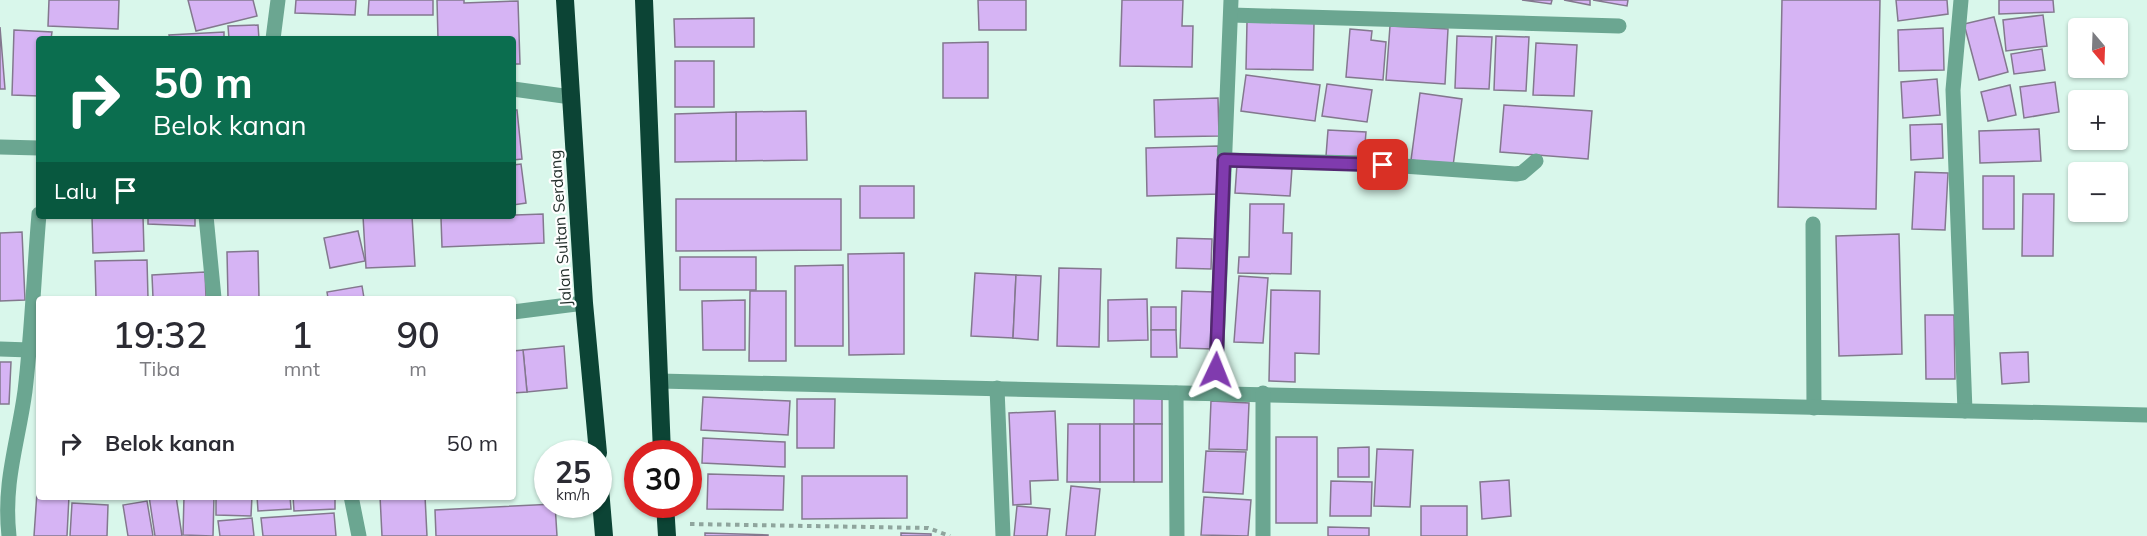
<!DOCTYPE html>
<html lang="id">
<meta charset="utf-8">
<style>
:root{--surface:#fff;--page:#f2f2f3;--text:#2b2b33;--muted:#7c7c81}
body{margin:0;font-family:Mulish,sans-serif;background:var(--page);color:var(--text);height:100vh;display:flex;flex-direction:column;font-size:22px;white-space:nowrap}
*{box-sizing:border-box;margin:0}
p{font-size:20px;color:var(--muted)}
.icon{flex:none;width:33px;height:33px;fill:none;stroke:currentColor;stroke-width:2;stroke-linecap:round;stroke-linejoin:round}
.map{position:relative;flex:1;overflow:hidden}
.side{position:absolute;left:36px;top:296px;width:480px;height:204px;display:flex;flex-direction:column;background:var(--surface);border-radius:6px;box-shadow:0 2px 4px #0004}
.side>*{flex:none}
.banner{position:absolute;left:36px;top:36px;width:480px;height:183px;border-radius:6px;box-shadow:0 2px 4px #0004;background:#0b6e4f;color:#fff;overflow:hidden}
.needle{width:39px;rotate:161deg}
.buttons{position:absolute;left:2068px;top:18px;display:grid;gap:12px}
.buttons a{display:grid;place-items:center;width:60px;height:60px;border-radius:6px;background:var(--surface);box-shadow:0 2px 4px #0004;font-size:30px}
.speed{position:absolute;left:534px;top:440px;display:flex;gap:12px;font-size:30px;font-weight:700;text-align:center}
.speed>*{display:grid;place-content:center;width:78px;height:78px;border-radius:50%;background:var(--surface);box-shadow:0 2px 4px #0004;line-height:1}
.speed small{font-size:15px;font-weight:400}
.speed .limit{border:9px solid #d22;background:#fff;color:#111}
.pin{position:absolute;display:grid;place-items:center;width:51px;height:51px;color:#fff;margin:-26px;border-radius:12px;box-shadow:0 3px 9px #0006}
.me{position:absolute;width:66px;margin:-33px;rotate:2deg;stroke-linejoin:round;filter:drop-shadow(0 0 4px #0008)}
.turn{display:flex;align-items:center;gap:21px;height:126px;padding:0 18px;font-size:27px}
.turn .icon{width:78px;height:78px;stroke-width:2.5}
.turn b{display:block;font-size:42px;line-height:51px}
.then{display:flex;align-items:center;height:57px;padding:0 18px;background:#0003;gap:12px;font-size:22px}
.eta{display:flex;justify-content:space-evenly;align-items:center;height:102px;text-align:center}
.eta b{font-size:36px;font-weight:600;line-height:42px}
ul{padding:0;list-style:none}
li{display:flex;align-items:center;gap:18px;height:90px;padding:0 18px}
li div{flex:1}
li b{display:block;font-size:22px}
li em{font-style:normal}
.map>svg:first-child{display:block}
.building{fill:#d6b4f4;stroke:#83788e;stroke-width:1.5}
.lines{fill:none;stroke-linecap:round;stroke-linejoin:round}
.path{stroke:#8fa59d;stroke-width:4;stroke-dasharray:4.5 4.5;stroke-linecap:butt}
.minor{stroke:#6ba691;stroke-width:15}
.highway{stroke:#0c4435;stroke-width:18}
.route-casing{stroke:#532671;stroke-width:15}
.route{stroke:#803bae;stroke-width:10}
.labels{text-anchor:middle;stroke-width:4.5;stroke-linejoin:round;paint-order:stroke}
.street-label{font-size:16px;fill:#25312d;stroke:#fff}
</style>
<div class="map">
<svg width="2147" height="536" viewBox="0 0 2147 536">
<rect width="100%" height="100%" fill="#d9f7eb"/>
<g class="building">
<path d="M49 0H119L118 29 48 26Z"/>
<path d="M188 0H253L257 16 196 31Z"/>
<path d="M296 0H356L355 15 295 13Z"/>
<path d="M369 0H433V15H368Z"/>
<path d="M437 0H464V3L518 1 520 64H513V39H438Z"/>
<path d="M978 0H1026V30H979Z"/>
<path d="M1122 0H1183L1182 26H1193L1192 67 1120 66Z"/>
<path d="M1522 0H1552L1551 4Z"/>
<path d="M1564 0H1590V5Z"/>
<path d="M1593 0H1628L1627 6Z"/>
<path d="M1782 0H1880L1876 209 1778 207Z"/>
<path d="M1896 0H1947L1948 14 1898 21Z"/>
<path d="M1999 0H2053L2054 12 1999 14Z"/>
<path d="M2043 15 2047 46 2006 51 2003 20Z"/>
<path d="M1994 17 2008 72 1979 80 1964 24Z"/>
<path d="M754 18V47H675L674 19Z"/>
<path d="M1247 22 1314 23 1313 70 1246 69Z"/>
<path d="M258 25 259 39H229L228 26Z"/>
<path d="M1390 26 1448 29 1445 84 1386 80Z"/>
<path d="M0 27 5 89H0Z"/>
<path d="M1943 28 1944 70 1899 71 1898 30Z"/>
<path d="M1350 29 1372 31 1371 40 1386 42 1383 80 1346 77Z"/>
<path d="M14 30 52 32 51 39H39V96L12 95Z"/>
<path d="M224 32V39H170L169 35Z"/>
<path d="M1457 36 1492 37 1489 89 1455 88Z"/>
<path d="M1496 36 1529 37 1526 91 1494 90Z"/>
<path d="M988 42V98H943V43Z"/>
<path d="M1536 43 1577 45 1574 96 1533 95Z"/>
<path d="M2042 49 2045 70 2014 74 2011 54Z"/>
<rect x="675" y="61" width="39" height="46"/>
<path d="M1246 75 1320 85 1315 121 1241 111Z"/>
<path d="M1937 79 1940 115 1903 118 1901 82Z"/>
<path d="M2055 82 2059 112 2024 118 2020 87Z"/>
<path d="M1327 84 1372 90 1367 122 1322 116Z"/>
<path d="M2010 85 2016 115 1988 121 1981 92Z"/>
<path d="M1420 93 1462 99 1453 166 1411 160Z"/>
<path d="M1218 98 1219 136 1155 137 1154 100Z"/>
<path d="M1504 105 1592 111 1588 159 1500 152Z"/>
<path d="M513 110H517L522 159 513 160Z"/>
<path d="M806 111 807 160 736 161V112Z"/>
<path d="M736 112V161L675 162V114Z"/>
<path d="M1942 124 1943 158 1911 160 1910 125Z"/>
<path d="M2039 129 2041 161 1980 163 1979 131Z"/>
<path d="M1328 130 1366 132 1364 157 1326 156Z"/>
<path d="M1218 146 1219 194 1147 196 1146 148Z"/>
<path d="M521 164 526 203 513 205V165Z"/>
<path d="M1237 164 1292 168 1290 196 1235 193Z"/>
<path d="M1915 172 1948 173 1945 230 1912 229Z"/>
<rect x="1983" y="176" width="31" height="53"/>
<rect x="860" y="186" width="54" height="32"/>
<path d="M2023 194H2054L2053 256H2022Z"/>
<path d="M676 199H841V250L676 251Z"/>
<path d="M1250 204H1284L1283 233H1292L1291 274 1238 273 1239 257H1249Z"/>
<path d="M543 214 544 243 442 247 441 218Z"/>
<path d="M92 216H143L144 251 93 253Z"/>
<path d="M148 216H195V226L148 224Z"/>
<path d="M363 216H412L415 266 366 268Z"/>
<path d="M358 231 365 261 330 268 324 238Z"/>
<path d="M22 232 25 300 0 301V233Z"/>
<path d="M1899 234 1902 354 1839 356 1836 236Z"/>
<path d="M1177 238 1212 239 1211 269 1176 268Z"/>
<path d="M258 251 259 298H228L227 252Z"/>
<path d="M904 253V354L849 355 848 254Z"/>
<rect x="680" y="257" width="76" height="33"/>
<path d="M147 260 148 298H96L95 261Z"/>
<path d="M843 265V346H795V266Z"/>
<path d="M1059 268 1101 269 1099 347 1057 346Z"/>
<path d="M205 272 206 298H153L152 275Z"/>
<path d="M975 273 1016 275 1013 338 971 336Z"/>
<path d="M1016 275 1041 276 1038 340 1013 338Z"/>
<path d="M1239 276 1268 278 1263 343 1234 342Z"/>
<path d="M362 286 364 298H328L327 292Z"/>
<path d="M1271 290 1320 291 1319 354 1295 353V382L1269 381Z"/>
<path d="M750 291H786V361H749Z"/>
<path d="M1182 291 1215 292 1213 349 1180 348Z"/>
<path d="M1147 299 1148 340 1108 341V300Z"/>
<path d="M745 300V350H703L702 301Z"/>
<rect x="1151" y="307" width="25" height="23"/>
<path d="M1925 315H1954L1955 379H1926Z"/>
<path d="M1151 330H1176L1177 357H1151Z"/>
<path d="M564 346 567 388 527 392 523 350Z"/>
<path d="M523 350 527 392 513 393V351Z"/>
<path d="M2028 352 2029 382 2002 384 2000 353Z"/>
<path d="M0 362H11L9 404H0Z"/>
<rect x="1134" y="396" width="28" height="28"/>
<path d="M703 397 790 401 788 435 701 430Z"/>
<path d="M797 399H835L834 448H797Z"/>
<path d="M1211 401 1249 403 1247 450 1209 449Z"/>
<path d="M1055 411 1058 480 1030 481 1031 504 1013 505 1009 413Z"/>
<path d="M1068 424H1100V482H1067Z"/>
<rect x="1100" y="424" width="34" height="58"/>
<rect x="1134" y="424" width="28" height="58"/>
<rect x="1276" y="437" width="41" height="86"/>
<path d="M703 438 785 442V467L702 463Z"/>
<path d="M1369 447V477H1338V448Z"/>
<path d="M1377 449 1413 450 1410 507 1374 506Z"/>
<path d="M1206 451 1246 452 1243 494 1203 492Z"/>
<path d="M708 474 784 476 783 510 707 509Z"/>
<path d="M802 476H907V518L802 519Z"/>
<path d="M1509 480 1511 516 1482 519 1480 482Z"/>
<path d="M1331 481 1372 482 1371 516H1330Z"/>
<path d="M1071 486 1100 489 1095 536H1066Z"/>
<path d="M37 492 39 496H69L67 536H34Z"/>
<path d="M149 496H176L182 536H155Z"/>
<path d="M184 496H214L213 536 183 535Z"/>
<path d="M216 496H252L251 516 216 515Z"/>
<path d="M257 496H290L291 509 258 511Z"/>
<path d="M293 496H335V509L294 511Z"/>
<path d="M380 496H425L427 536H382Z"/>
<path d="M1204 497 1251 500 1248 536 1201 535Z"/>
<path d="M147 501 153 536H128L123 505Z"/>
<path d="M72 503 108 505 107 536H70Z"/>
<path d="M555 504 557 536H436L435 510Z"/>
<path d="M1017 506 1050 509 1047 536H1014Z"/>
<rect x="1421" y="506" width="46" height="30"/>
<path d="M334 513 336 536H263L261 518Z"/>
<path d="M252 518 254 536H220L218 521Z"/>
<path d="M1328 527 1369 528V536H1328Z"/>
<path d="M705 533 768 535V536H705Z"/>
<path d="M901 533 931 534V536H901Z"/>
</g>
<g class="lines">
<path class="path" d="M690 524 928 528 950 536"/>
<g class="minor">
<path d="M1961 0 1953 90 1965 411"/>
<path d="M1231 15 1619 26"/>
<path d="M273 39 278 0"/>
<path d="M513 89 571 97"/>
<path d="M0 147 39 148"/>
<path d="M1224 160 1361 163 1516 174 1522 173 1536 161"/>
<path d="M206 216 214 298"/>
<path d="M1813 224 1814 408"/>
<path d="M513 312 584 303"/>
<path d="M0 349 30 350"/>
<path d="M659 381 2147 415"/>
<path d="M997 388 1003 536"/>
<path d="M1176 393 1177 536"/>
<path d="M1263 393V536"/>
<path d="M1215 394 1231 0"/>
<path d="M351 496 359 536"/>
<path d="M9 536C3 482 18 443 25 391 32 332 34 273 39 214"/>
</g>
<g class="highway">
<path d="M565 0 584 303 598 453"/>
<path d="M644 0 662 453"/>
<path d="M598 465 604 536"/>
<path d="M665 504 667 536"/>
</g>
</g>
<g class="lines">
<defs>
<path id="route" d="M1216 370 1224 160 1383 165"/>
</defs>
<use href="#route" class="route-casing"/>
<use href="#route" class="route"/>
</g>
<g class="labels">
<g class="street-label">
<text transform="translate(560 228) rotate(-94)" y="6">Jalan Sultan Serdang</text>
</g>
</g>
</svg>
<div class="buttons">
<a><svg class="needle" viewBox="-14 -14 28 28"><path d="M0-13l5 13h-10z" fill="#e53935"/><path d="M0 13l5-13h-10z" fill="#7c7c81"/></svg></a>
<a>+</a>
<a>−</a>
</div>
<div class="speed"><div>25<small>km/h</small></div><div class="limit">30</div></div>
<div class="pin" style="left:1383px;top:165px;background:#d93025"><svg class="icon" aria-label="arrive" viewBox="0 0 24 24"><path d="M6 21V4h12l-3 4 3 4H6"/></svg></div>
<svg class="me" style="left:1216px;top:370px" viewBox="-20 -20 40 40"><path d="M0-17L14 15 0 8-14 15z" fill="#803bae" stroke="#fff" stroke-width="4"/></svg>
<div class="banner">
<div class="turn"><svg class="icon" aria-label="right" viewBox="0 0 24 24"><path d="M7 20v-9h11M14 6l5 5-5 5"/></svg><div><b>50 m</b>Belok kanan</div></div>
<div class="then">Lalu<svg class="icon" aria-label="arrive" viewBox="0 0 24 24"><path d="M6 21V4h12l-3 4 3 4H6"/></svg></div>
</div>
<section class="side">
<div class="eta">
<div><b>19:32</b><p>Tiba</p></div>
<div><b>1</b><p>mnt</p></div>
<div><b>90</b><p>m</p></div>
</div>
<ul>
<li><svg class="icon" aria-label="right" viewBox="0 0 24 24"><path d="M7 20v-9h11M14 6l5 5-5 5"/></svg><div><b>Belok kanan</b></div><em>50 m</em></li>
</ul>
</section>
</div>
